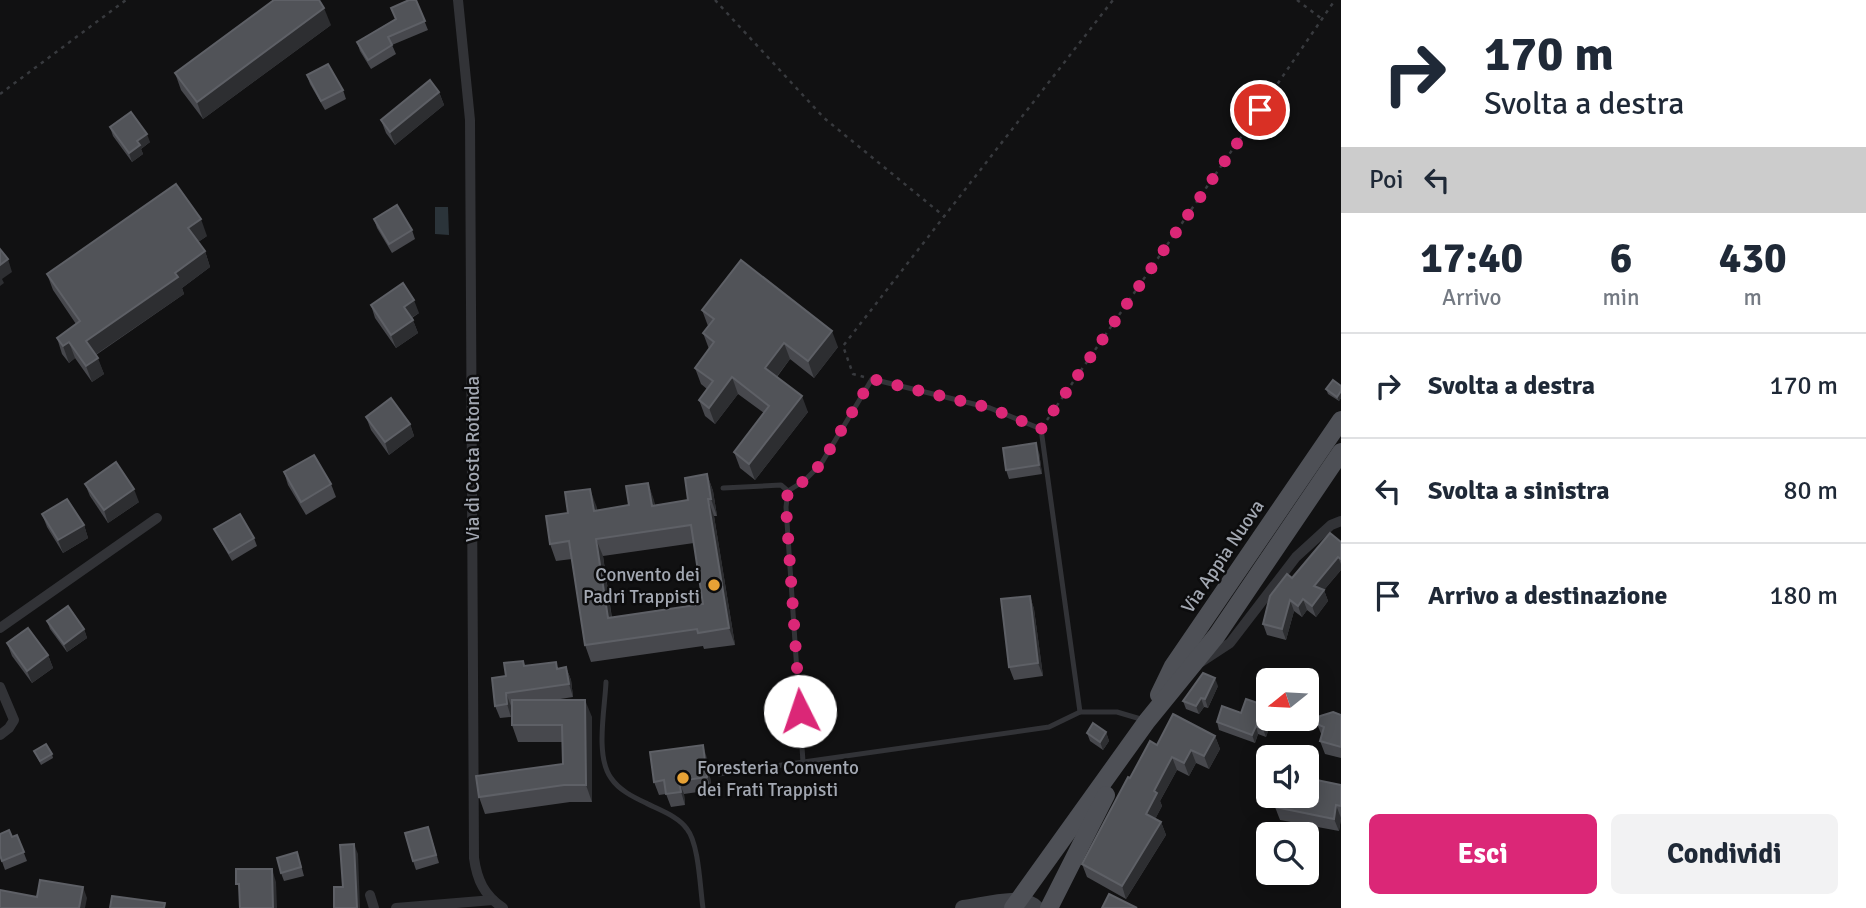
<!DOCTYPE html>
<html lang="it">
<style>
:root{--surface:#fff;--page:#f2f2f3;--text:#1f2937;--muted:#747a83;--line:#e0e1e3;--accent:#db2777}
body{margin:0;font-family:Signika,sans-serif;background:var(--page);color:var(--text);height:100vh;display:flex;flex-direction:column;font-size:26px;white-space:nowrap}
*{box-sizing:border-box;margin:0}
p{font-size:23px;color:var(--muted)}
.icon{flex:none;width:38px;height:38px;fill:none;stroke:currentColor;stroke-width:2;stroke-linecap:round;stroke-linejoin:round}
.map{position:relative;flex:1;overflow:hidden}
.sheet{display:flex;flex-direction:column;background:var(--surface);width:525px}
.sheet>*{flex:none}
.hud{background:#fff;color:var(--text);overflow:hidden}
.needle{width:46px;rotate:252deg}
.tools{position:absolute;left:1256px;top:668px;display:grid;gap:14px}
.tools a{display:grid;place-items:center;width:63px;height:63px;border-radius:10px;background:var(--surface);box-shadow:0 4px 18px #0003;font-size:35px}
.pin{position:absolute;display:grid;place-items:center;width:60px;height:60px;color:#fff;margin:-30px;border:4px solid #fff;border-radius:50%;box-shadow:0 2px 7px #0007}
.me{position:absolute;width:77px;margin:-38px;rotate:356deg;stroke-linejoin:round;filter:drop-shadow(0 0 5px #0008)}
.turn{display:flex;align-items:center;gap:24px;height:147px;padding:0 28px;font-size:32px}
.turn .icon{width:91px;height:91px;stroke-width:2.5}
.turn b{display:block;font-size:49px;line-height:60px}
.then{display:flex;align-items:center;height:66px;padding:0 28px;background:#0003;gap:14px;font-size:26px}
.eta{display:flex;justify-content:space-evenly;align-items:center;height:119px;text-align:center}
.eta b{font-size:42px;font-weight:700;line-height:49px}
.primary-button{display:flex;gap:14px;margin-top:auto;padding:14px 28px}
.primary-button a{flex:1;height:80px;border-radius:10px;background:var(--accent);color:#fff;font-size:28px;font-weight:700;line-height:80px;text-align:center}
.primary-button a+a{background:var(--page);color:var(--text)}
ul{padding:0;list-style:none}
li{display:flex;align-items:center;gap:21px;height:105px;padding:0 28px;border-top:2px solid var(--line)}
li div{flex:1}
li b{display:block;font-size:26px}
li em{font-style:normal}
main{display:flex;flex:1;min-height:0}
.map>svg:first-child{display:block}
.water{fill:#2b343a}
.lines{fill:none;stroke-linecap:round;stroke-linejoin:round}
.path{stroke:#383a3e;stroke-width:2.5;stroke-dasharray:3.5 5;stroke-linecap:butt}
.service{stroke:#323337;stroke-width:5}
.minor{stroke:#323337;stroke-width:10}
.secondary{stroke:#404247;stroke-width:16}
.primary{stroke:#4e5056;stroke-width:18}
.wall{fill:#47484d;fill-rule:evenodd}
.shaded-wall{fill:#2d2e31}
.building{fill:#515358;stroke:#5e6066;stroke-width:2;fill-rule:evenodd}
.route{stroke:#db2777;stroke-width:12;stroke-dasharray:0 21.6}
.poi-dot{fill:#e6a135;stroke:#0c0c0d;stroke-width:2.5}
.labels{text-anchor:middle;stroke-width:5;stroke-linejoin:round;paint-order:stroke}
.street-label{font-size:19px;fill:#a3a8b2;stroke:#0c0c0d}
.poi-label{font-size:19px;fill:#a3a8b2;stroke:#0c0c0d;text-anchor:end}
</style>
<main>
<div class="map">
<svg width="1341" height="908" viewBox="0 0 1341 908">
<rect width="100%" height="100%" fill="#111112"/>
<path class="water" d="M435 207H448L449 235 435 234Z"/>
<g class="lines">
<g class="path">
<path d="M715 0 824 118 945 217"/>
<path d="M1297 0 1322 19"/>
<path d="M0 94 126 0"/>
<path d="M864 377 853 374 843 346 1113 0"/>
<path d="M1047 420 1335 0"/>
</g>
<g class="service">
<path d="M723 488 781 485 788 491"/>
<path d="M606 682C605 708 595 756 611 778 619 790 633 797 646 803 659 810 678 816 687 829 699 844 700 888 703 908"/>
<path d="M803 762 786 507 788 491 804 481 821 464 872 379 990 408 1041 429 1080 712"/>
<path d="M719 774 1049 727 1080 712H1117L1144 720"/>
</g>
<g class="minor">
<path d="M458 0 470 120 474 858C477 880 484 895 503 908"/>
<path d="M0 628 157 518"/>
<path d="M1201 662 1230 643 1296 557 1331 525 1341 521"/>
<path d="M0 687 14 720 9 728 0 735"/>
<path d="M370 895 374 908"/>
<path d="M396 908 493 900"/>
</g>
<path class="secondary" d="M963 908C982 906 1023 893 1036 908"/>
<g class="primary">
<path d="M1159 695 1173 666 1341 420"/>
<path d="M1013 908 1147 721 1217 635 1341 452"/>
<path d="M1049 908 1106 795"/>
</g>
</g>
<g class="wall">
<path d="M416 0 428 30 392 45 396 54 371 69 360 51 357 42 395 19Z"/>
<path d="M331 25 203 119 181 90 175 73Z"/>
<path d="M307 75 343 90 346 99 325 110 310 84Z"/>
<path d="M439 92 444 105 395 145 386 133 381 120Z"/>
<path d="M110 127 150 142 141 149 143 154 132 162 113 136Z"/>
<path d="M374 219 412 230 415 239 392 253 377 228Z"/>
<path d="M207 236 198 242 205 251 210 267 182 288 184 294 96 355 104 374 92 382 75 358 69 363 62 354 57 338 76 324 53 290 47 274Z"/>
<path d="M371 305 419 313 412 318 418 333 396 348 375 318Z"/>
<path d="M702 310 838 347 814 378 790 359 777 377 808 412 755 480 740 468 734 452 764 413 738 394 715 424 705 416 699 400 707 389 701 384 695 368 709 349 703 333 708 326Z"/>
<path d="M1341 386V398L1339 401 1328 394 1326 389Z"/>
<path d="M366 417 410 424 414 436 389 455 371 430Z"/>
<path d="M1039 452 1042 474 1009 479 1006 470Z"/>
<path d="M284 472 331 484 336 497 306 515 288 485Z"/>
<path d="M707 474 713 491 717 516H714L735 645 704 649 703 646 591 662 585 645 572 559 556 561 550 544 568 513 596 505 597 510 629 505 648 483 655 505 688 500ZM694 543 703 604 612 618 603 556Z"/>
<path d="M85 484 139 502 108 523 90 496Z"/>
<path d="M42 514 84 525 88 538 63 553 47 527Z"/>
<path d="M214 529 254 538 257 546 232 561 218 537Z"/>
<path d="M1341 542V570L1324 590 1328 601 1316 617 1307 610 1302 617 1294 611 1286 640 1267 635 1263 624 1292 578Z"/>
<path d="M1030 596 1034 609 1043 676 1014 680 1009 667Z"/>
<path d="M47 621 84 629 87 638 67 652 50 629Z"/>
<path d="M7 643 48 655 53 668 32 683 12 656Z"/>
<path d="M525 666 559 668 566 667 571 680 573 697 554 700 592 717V802H570L485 814 479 797 563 764V742H518L512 725V705L511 706V717L500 718 495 706 506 676Z"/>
<path d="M1218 686 1208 708 1204 707 1199 714 1186 709 1183 701Z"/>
<path d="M1341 715V758L1325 754 1320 741 1322 736 1317 724Z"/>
<path d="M1272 719 1266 737 1258 734 1255 743 1219 730 1217 722Z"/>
<path d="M1106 732 1109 741 1103 750 1090 741 1087 733Z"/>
<path d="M1215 736 1220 749 1209 769 1196 763 1189 776 1177 770 1160 801 1162 806 1155 819 1161 822 1166 835 1126 899 1087 877 1082 864 1130 778 1157 745Z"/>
<path d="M34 751 52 754 53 758 41 765Z"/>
<path d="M707 758 712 790 684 794 685 805 671 807 666 794 659 795 654 782Z"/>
<path d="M1341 785V819L1339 831 1280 820 1275 807Z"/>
<path d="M17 835 27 861 5 870 0 856 12 837Z"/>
<path d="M431 836 439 863 416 870 413 861Z"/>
<path d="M300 861 304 876 284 881 281 873Z"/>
</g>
<g class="shaded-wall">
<path d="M324 8 331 25 203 119 197 102Z"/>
<path d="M439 92 444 105 395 145 390 132Z"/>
<path d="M147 134 150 142 141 149 143 154 132 162 129 153 137 141Z"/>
<path d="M201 219 207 236 194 245 188 228Z"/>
<path d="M205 251 210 267 182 288 184 294 92 357 86 341Z"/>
<path d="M8 259 12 272 2 279 4 283 0 286V265Z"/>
<path d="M414 300 419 313 409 319 404 307Z"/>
<path d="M413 320 418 333 396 348 391 335Z"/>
<path d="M832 331 838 347 814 378 808 361Z"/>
<path d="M69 342 75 358 69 363 63 346Z"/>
<path d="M784 343 790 359 771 384 765 368Z"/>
<path d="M98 358 104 374 92 382 86 366Z"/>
<path d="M732 377 738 394 715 424 709 408Z"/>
<path d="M1341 391V398L1339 401 1337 397Z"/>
<path d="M802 396 808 412 755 480 749 464Z"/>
<path d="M410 424 414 436 389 455 385 442Z"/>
<path d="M1036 443 1039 452 1042 474 1039 465Z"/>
<path d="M707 474 713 491 717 516 711 499Z"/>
<path d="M648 483 654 500 658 523 652 506Z"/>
<path d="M134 489 139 502 108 523 104 510Z"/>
<path d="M590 489 596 505 600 528 594 511Z"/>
<path d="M708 499 714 516 735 645 729 628Z"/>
<path d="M84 525 88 538 63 553 58 540Z"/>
<path d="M596 539 603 556 614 635 608 618Z"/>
<path d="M1338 557 1341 564V570L1324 590 1328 601 1316 617 1312 606 1314 586Z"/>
<path d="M1030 596 1034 609 1043 676 1038 663Z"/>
<path d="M1303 599 1307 610 1302 617 1298 606Z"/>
<path d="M1290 600 1294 611 1286 640 1282 629Z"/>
<path d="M84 629 87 638 67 652 64 644Z"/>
<path d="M48 655 53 668 32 683 27 671Z"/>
<path d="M566 667 571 680 573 697 569 684Z"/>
<path d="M1215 678 1218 686 1208 708 1205 699Z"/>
<path d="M506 693 511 706V717L507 704Z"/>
<path d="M1201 698 1204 707 1199 714 1196 706Z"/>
<path d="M585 700 592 717V802L586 785Z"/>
<path d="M1269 713V719H1272L1266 737 1263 729Z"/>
<path d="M1256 726 1258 734 1255 743 1252 735Z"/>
<path d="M1106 732 1109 741 1103 750 1100 742Z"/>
<path d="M1215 736 1220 749 1209 769 1204 756Z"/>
<path d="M703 745 707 758 712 790 707 777Z"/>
<path d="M1191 750 1196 763 1189 776 1184 763Z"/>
<path d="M1172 757 1177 770 1160 801 1162 806 1151 827 1146 814 1154 791Z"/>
<path d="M679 781 684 794 685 805 681 792Z"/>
<path d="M1336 805 1341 818 1339 831 1334 819Z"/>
<path d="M1161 822 1166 835 1126 899 1122 886Z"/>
<path d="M354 844 358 854 360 908H357Z"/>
<path d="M272 869 276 882 277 908H273Z"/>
<path d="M83 887 87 898 85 908H79Z"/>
</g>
<g class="building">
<path d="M274 0H319L324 8 197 102 175 73Z"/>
<path d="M409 0H416L425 21 388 37 392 45 368 60 357 42 396 19 391 8Z"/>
<path d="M328 64 343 90 321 101 307 75Z"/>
<path d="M430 80 439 92 390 132 381 120Z"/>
<path d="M131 112 147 134 137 141 140 145 129 153 110 127Z"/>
<path d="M176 184 201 219 188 228 205 251 175 273 178 277 86 341 98 358 86 366 69 342 63 346 57 338 80 321 47 274Z"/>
<path d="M397 205 412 230 389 244 374 219Z"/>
<path d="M0 249 8 259 0 265Z"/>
<path d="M741 260 832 331 808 361 784 343 765 368 802 396 749 464 734 452 769 406 732 377 709 408 699 400 713 381 695 368 714 342 703 333 714 319 702 310Z"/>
<path d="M403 283 414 300 404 307 413 320 391 335 371 305Z"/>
<path d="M1333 380 1341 386V391L1337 397 1326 389Z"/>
<path d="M391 398 410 424 385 442 366 417Z"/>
<path d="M1036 443 1039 465 1006 470 1003 448Z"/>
<path d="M314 455 331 484 301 502 284 472Z"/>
<path d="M116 462 134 489 104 510 85 484Z"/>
<path d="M707 474 711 499H708L729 628 698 633 697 629 585 645 569 541 550 544 546 516 568 513 565 492 590 489 594 511 629 505 626 486 648 483 652 506 688 500 685 478ZM691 525 703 604 608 618 596 539Z"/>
<path d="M67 499 84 525 58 540 42 514Z"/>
<path d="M240 514 254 538 229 553 214 529Z"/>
<path d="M1330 533 1341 542V559L1338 557 1314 586 1324 590 1312 606 1303 599 1298 606 1290 600 1282 629 1263 624 1270 596 1287 574 1292 578Z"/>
<path d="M1030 596 1038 663 1009 667 1001 599Z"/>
<path d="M68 606 84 629 64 644 47 621Z"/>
<path d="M28 628 48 655 27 671 7 643Z"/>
<path d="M523 661 524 666 556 662 557 669 566 667 569 684 506 693 507 704 495 706 492 678 506 676 504 663Z"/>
<path d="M1203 673 1215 678 1205 699 1201 698 1196 706 1183 701Z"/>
<path d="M1246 699 1269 707V713L1263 729 1256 726 1252 735 1217 722 1222 706 1241 713Z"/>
<path d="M512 700H585L586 785H564L479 797 476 776 563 764 562 725H512Z"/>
<path d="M1333 712 1341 715V747L1320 741 1324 727 1317 724 1320 716Z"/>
<path d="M1173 714 1215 736 1204 756 1191 750 1184 763 1172 757 1154 791 1157 793 1146 814 1161 822 1122 886 1082 864 1128 777 1130 778 1150 741 1157 745Z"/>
<path d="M1093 723 1106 732 1100 742 1087 733Z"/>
<path d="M46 744 52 754 40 761 34 751Z"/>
<path d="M703 745 707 777 679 781 681 792 666 794 664 780 654 782 650 752Z"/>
<path d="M1307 778 1341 785V806L1336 805 1334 819 1275 807 1277 796H1307Z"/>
<path d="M428 827 436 855 413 861 405 833Z"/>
<path d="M9 830 12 837 17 835 24 852 2 861 0 855V834Z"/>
<path d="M354 844 357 908H334V887H343L340 845Z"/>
<path d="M297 852 301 867 281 873 277 858Z"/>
<path d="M236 869H272L273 908H240L239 884H236Z"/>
<path d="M40 880 83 887 79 908H0V890L37 897Z"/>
<path d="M1109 894 1137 908H1102Z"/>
<path d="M112 896 165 903 164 908H110Z"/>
</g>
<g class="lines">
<path class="route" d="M800 711 786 507 788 491 804 481 821 464 872 379 990 408 1041 429 1260 110"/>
</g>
<g class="poi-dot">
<circle cx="714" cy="585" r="7"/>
<circle cx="683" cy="778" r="7"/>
</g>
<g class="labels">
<g class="street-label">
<text transform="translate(472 459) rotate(-90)" y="7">Via di Costa Rotonda</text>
<text transform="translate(1222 556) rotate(-56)" y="7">Via Appia Nuova</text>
</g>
<g class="poi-label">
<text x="700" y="581">Convento dei<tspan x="700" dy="22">Padri Trappisti</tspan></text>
<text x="697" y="774" text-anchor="start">Foresteria Convento<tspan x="697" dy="22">dei Frati Trappisti</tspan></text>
</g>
</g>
</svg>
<div class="tools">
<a><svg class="needle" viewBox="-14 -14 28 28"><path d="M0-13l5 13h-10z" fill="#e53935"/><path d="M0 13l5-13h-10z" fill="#747a83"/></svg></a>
<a><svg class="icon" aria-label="sound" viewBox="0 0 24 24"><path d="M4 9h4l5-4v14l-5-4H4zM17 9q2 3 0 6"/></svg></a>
<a><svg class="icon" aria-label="search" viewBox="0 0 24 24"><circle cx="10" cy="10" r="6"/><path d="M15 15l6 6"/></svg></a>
</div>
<div class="pin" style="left:1260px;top:110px;background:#d93025"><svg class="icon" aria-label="arrive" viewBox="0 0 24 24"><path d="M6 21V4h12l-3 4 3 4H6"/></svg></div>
<svg class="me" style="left:800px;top:711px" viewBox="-20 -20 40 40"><circle r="19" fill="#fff"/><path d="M0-13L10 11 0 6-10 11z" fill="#db2777"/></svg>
</div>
<section class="sheet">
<div class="hud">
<div class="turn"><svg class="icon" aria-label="right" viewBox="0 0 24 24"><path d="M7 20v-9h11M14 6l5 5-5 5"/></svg><div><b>170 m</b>Svolta a destra</div></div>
<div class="then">Poi<svg class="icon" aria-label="left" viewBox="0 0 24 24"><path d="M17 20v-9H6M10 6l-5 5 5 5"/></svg></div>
</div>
<div class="eta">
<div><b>17:40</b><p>Arrivo</p></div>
<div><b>6</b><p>min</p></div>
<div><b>430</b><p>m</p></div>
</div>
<ul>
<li><svg class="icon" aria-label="right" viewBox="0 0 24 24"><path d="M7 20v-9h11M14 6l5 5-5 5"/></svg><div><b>Svolta a destra</b></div><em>170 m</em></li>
<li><svg class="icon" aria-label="left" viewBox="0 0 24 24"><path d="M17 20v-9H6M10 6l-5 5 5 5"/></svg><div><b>Svolta a sinistra</b></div><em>80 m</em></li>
<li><svg class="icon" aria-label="arrive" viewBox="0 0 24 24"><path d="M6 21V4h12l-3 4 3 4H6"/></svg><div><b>Arrivo a destinazione</b></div><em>180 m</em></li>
</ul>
<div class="primary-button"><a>Esci</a><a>Condividi</a></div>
</section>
</main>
